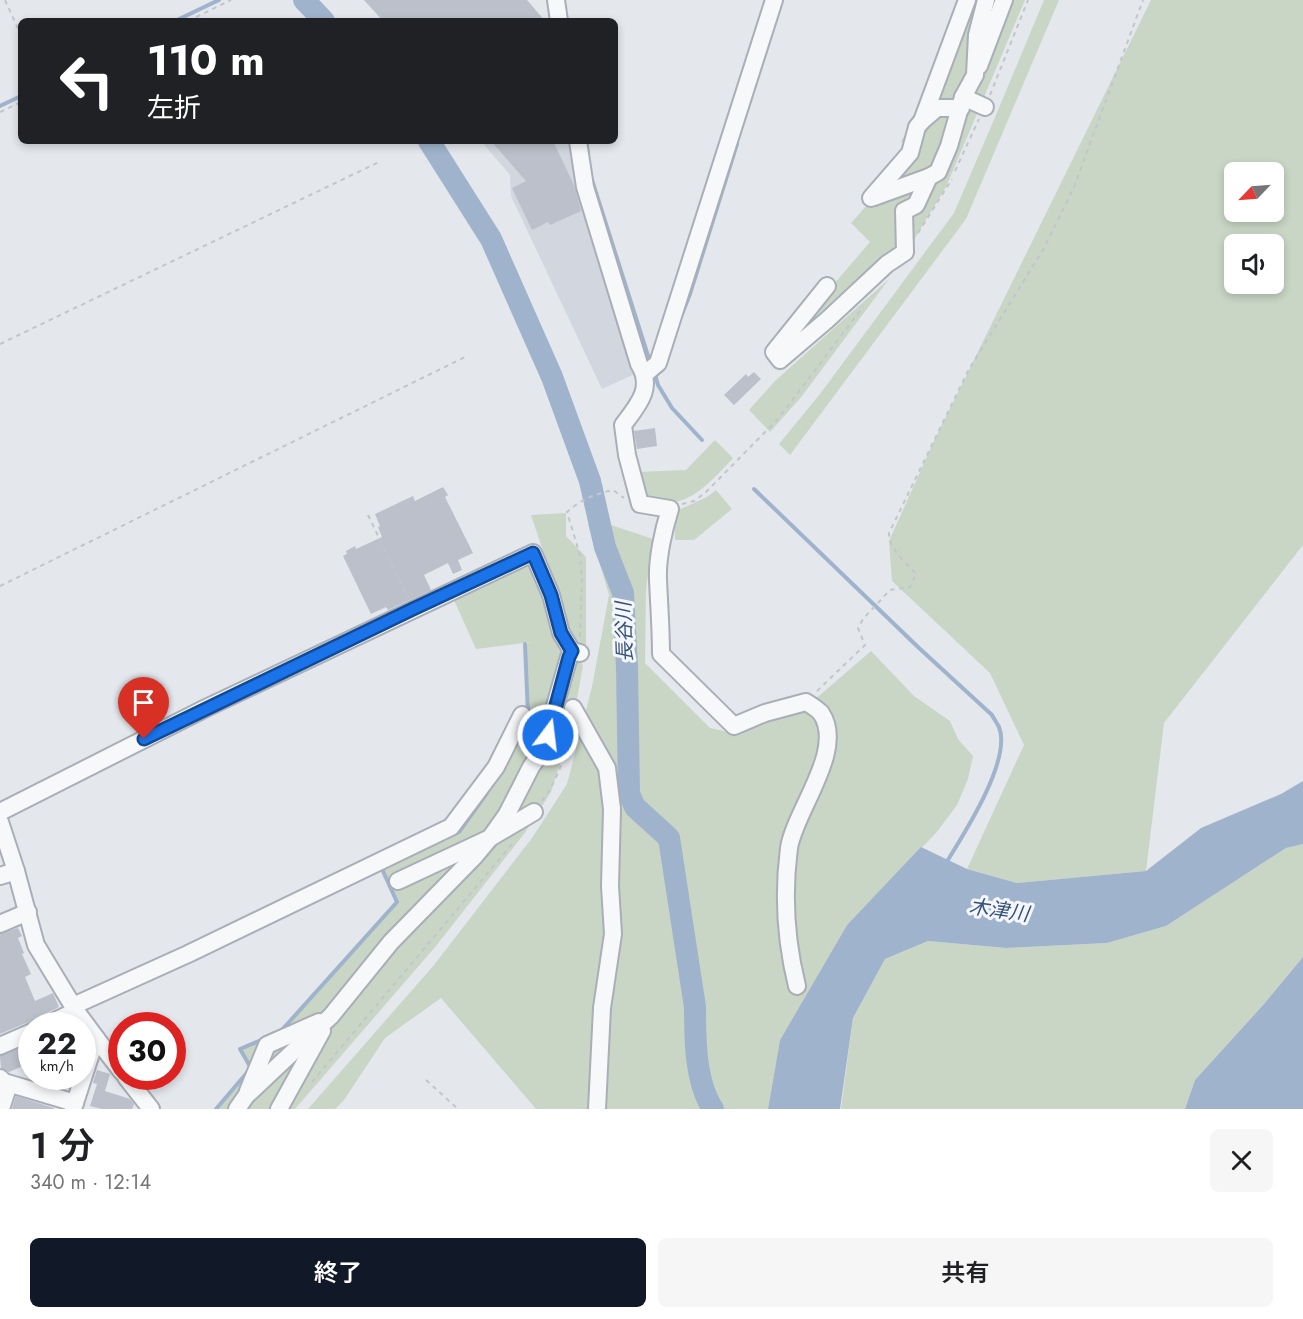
<!DOCTYPE html>
<html lang="ja">
<meta charset="utf-8">
<style>
:root{--surface:#fff;--page:#f6f6f6;--text:#202124;--muted:#757577;--accent:#111827}
body{margin:0;font-family:Jost,"Noto Sans JP",sans-serif;background:var(--page);color:var(--text);height:100vh;display:flex;flex-direction:column;font-size:22px;white-space:nowrap}
*{box-sizing:border-box;margin:0}
p{font-size:20px;color:var(--muted)}
.icon{flex:none;width:33px;height:33px;fill:none;stroke:currentColor;stroke-width:2;stroke-linecap:round;stroke-linejoin:round}
.map{position:relative;height:1109px;overflow:hidden}
.side{display:flex;flex-direction:column;background:var(--surface);flex:1}
.side>*{flex:none}
.banner{position:absolute;left:18px;top:18px;width:600px;height:126px;border-radius:9px;box-shadow:0 3px 9px #0003;background:#202124;color:#fff;overflow:hidden}
.needle{width:39px;rotate:245deg}
.buttons{position:absolute;left:1224px;top:162px;display:grid;gap:12px}
.buttons a{display:grid;place-items:center;width:60px;height:60px;border-radius:9px;background:var(--surface);box-shadow:0 3px 9px #0003;font-size:30px}
.speed{position:absolute;left:18px;top:1012px;display:flex;gap:12px;font-size:30px;font-weight:700;text-align:center}
.speed>*{display:grid;place-content:center;width:78px;height:78px;border-radius:50%;background:var(--surface);box-shadow:0 3px 9px #0003;line-height:1}
.speed small{font-size:15px;font-weight:400}
.speed .limit{border:9px solid #d22;background:#fff;color:#111}
.pin{position:absolute;display:grid;place-items:center;width:51px;height:51px;color:#fff;margin:-62px -26px;border-radius:50% 50% 50% 0;rotate:-45deg;box-shadow:0 0 6px #0007}
.pin .icon{rotate:45deg}
.me{position:absolute;width:66px;margin:-33px;rotate:15deg;stroke-linejoin:round;filter:drop-shadow(0 0 4px #0008)}
.turn{display:flex;align-items:center;gap:21px;height:126px;padding:0 30px;font-size:27px}
.turn .icon{width:78px;height:78px;stroke-width:2.5}
.turn b{display:block;font-size:42px;line-height:51px}
.round{display:grid;place-items:center;flex:none;width:63px;height:63px;border-radius:9px;background:var(--page)}
.summary{display:flex;align-items:center;justify-content:space-between;height:102px;padding:0 30px}
h1{font-size:36px;font-weight:600;line-height:45px}
.primary-button{display:flex;gap:12px;margin-top:auto;padding:12px 30px}
.primary-button a{flex:1;height:69px;border-radius:9px;background:var(--accent);color:#fff;font-size:24px;font-weight:600;line-height:69px;text-align:center}
.primary-button a+a{background:var(--page);color:var(--text)}
.map>svg:first-child{display:block}
.built{fill:#d2d6de}
.green{fill:#c9d6c5;fill-rule:evenodd}
.water{fill:#9fb4cc}
.lines{fill:none;stroke-linecap:round;stroke-linejoin:round}
.stream{stroke:#9fb4cc;stroke-width:4}
.river{stroke:#9fb4cc;stroke-width:22}
.building{fill:#bbc0ca}
.minor-casing{stroke:#a9aeb7;stroke-width:20}
.path{stroke:#c2c5cb;stroke-width:2;stroke-dasharray:4.5 4.5;stroke-linecap:butt}
.minor{stroke:#f7f8fa;stroke-width:16}
.route-casing{stroke:#114b97;stroke-width:15}
.route{stroke:#1a73e8;stroke-width:10}
.labels{text-anchor:middle;stroke-width:6;stroke-linejoin:round;paint-order:stroke}
.water-label{font-size:20px;font-style:italic;fill:#34527a;stroke:#f4f6f9}
</style>
<div class="map">
<svg width="1303" height="1109" viewBox="0 0 1303 1109">
<rect width="100%" height="100%" fill="#e4e7ec"/>
<path class="built" d="M481 141H575L637 373 602 389 511 196 510 175Z"/>
<g class="green">
<path d="M970 0H1025L946 187 907 251 869 268 773 355 870 242 851 223 909 158 901 147 904 144 901 141 915 124Z"/>
<path d="M1044 0H1059L966 219 790 455 779 444 820 394 954 213 996 115Z"/>
<path d="M1151 0H1303V545L1164 723 1146 871 1017 883 967 869 1024 745 990 673 892 581 889 541 934 441ZM1234 172H1274V212H1234ZM1234 244H1274V284H1234Z"/>
<path d="M889 279 802 396 770 432 749 410 775 381Z"/>
<path d="M715 440 733 458C716 476 693 504 665 503 657 503 649 499 642 498L638 472 686 470Z"/>
<path d="M716 490 732 509 694 540H675L674 512 707 497Z"/>
<path d="M566 513V536L586 557V648L572 645 583 666 572 726 551 792 524 834 436 946 295 1109H216L251 1068 240 1049 280 1032 397 902 382 869 459 832 502 771 529 714 525 644 531 642 476 649 454 600 523 567 543 551 531 515Z"/>
<path d="M596 520 653 539 646 589 645 663 710 728 728 732 798 714 871 651 914 696 950 721 958 739 973 756 968 779 957 805 936 833 847 925 780 1040 768 1109H536L441 998 385 1038 344 1100 335 1109H308L434 965 532 838 567 784 592 687 609 595 588 524Z"/>
<path d="M1303 844V957L1264 1004 1195 1080 1185 1109H841L853 1018 885 959 928 941 1006 948 1107 943 1166 926 1286 848Z"/>
</g>
<g class="water">
<path d="M1303 781V844L1286 848 1166 926 1107 943 1006 948 928 941 885 959 853 1018 840 1109H768L780 1040 847 925 921 847 967 869 1017 883 1146 871 1201 828 1281 794Z"/>
<path d="M1303 957V1109H1185L1195 1080 1264 1004Z"/>
</g>
<g class="lines">
<g class="stream">
<path d="M175 21 219 0"/>
<path d="M0 106 21 96"/>
<path d="M586 141 588 155"/>
<path d="M592 180 651 365"/>
<path d="M682 314 690 294 737 144"/>
<path d="M654 371 658 385 672 408 702 440"/>
<path d="M754 489 919 648 992 715C994 719 997 723 999 727 1012 760 964 834 946 863"/>
<path d="M525 644 528 715"/>
<path d="M452 835 459 832 487 793"/>
<path d="M281 1031 397 902 382 869 386 867"/>
<path d="M216 1109 251 1068 240 1049 266 1038"/>
</g>
<g class="river">
<path d="M304 0 324 21"/>
<path d="M429 141 491 239 552 377 590 481 605 547 623 593 627 667 629 794 635 807 669 838 695 1007C695 1039 695 1082 713 1109"/>
</g>
</g>
<g class="building">
<path d="M364 0H527L545 21H383Z"/>
<path d="M491 141H553L574 185 581 211 550 225 548 222 532 230 512 188 526 181Z"/>
<path d="M754 372 761 379 734 405 724 395 746 374 748 377Z"/>
<path d="M655 428 657 446 637 449 634 431Z"/>
<path d="M443 487 448 495 445 497 473 553 458 560 462 570 453 574 448 563 424 575 431 590 388 610 386 607 371 614 343 556 347 554 346 551 355 546 356 549 382 537 378 527 380 526 375 514 413 496 415 501Z"/>
<path d="M18 928 22 936 18 938 24 953 22 954 31 974 25 977 35 1001 53 993 59 1007 40 1016 35 1022 26 1023 0 1034V934Z"/>
<path d="M32 1044V1062L9 1072 1 1068 0 1056Z"/>
<path d="M97 1070 110 1074 105 1091 130 1099 134 1104 132 1109H102L90 1106 97 1084 93 1083Z"/>
<path d="M16 1096 54 1108V1109H12Z"/>
</g>
<g class="lines">
<defs>
<g id="minor">
<path d="M556 0 559 21"/>
<path d="M979 66 1004 0"/>
<path d="M963 97 985 107"/>
<path d="M922 121 937 108H961"/>
<path d="M578 141 585 187 639 364C654 388 638 405 623 425L627 455 640 504 670 509C664 528 657 558 658 579 659 604 661 629 661 654L734 726 765 713 806 702C811 705 817 709 821 713 846 750 795 810 789 848 783 894 786 942 797 986"/>
<path d="M874 197 929 177"/>
<path d="M871 198 910 153 917 127 922 121 967 0"/>
<path d="M827 286 774 352 780 360 827 320 887 264 905 252 904 211 916 205 929 177 938 172 949 146 963 97 975 75 977 35 986 0"/>
<path d="M645 374 658 363 774 0"/>
<path d="M573 708 607 768 612 809 610 886 613 934 602 1008 597 1109"/>
<path d="M0 812 206 708 533 553 551 595 561 633 572 651 580 653"/>
<path d="M0 822 16 871 36 945 76 1011 96 1038 73 1109"/>
<path d="M0 876 16 871"/>
<path d="M398 881 490 838 534 812"/>
<path d="M0 924 28 912"/>
<path d="M73 1006 188 954 451 827 496 767 522 715"/>
<path d="M44 1026 76 1011"/>
<path d="M96 1038 122 1072"/>
<path d="M0 1046 32 1032"/>
<path d="M126 1077 151 1109"/>
<path d="M0 1078 4 1082 75 1103"/>
<path d="M248 1091 267 1045 319 1022"/>
<path d="M1 1109 9 1084"/>
<path d="M237 1109 246 1096 331 1016 391 942 475 856 490 838 507 814 531 767 542 751 569 657 572 651"/>
<path d="M279 1109 322 1031"/>
</g>
</defs>
<use href="#minor" class="minor-casing"/>
<g class="path">
<path d="M5 0 21 35"/>
<path d="M188 21 231 0"/>
<path d="M990 95 1028 0"/>
<path d="M0 112 21 102"/>
<path d="M955 171 979 119"/>
<path d="M918 233 952 179"/>
<path d="M0 344 379 162"/>
<path d="M682 504 694 501 705 493 778 419 863 307"/>
<path d="M368 515 408 598"/>
<path d="M0 586 467 356"/>
<path d="M580 637 582 579 580 555 567 512C580 500 595 494 613 490L624 498"/>
<path d="M817 691 865 645 858 628 863 619 890 590 910 587 916 574C906 562 889 550 889 533L969 369 1043 250 1074 187 1143 0"/>
<path d="M542 801C556 783 566 755 570 732"/>
<path d="M426 1080 458 1109"/>
<path d="M312 1082 513 843"/>
</g>
<use href="#minor" class="minor"/>
</g>
<g class="lines">
<defs>
<path id="route" d="M144 739 413 609 533 553 551 595 561 633 572 651 569 657 548 735"/>
</defs>
<use href="#route" class="route-casing"/>
<use href="#route" class="route"/>
</g>
<g class="labels">
<g class="water-label">
<text transform="translate(624 632) rotate(-92)" y="7">長谷川</text>
<text transform="translate(999 910) rotate(8)" y="7">木津川</text>
</g>
</g>
</svg>
<div class="buttons">
<a><svg class="needle" viewBox="-14 -14 28 28"><path d="M0-13l5 13h-10z" fill="#e53935"/><path d="M0 13l5-13h-10z" fill="#757577"/></svg></a>
<a><svg class="icon" aria-label="sound" viewBox="0 0 24 24"><path d="M4 9h4l5-4v14l-5-4H4zM17 9q2 3 0 6"/></svg></a>
</div>
<div class="speed"><div>22<small>km/h</small></div><div class="limit">30</div></div>
<div class="pin" style="left:144px;top:739px;background:#d93025"><svg class="icon" aria-label="arrive" viewBox="0 0 24 24"><path d="M6 21V4h12l-3 4 3 4H6"/></svg></div>
<svg class="me" style="left:548px;top:735px" viewBox="-20 -20 40 40"><circle r="17" fill="#1a73e8" stroke="#fff" stroke-width="3"/><path d="M0-11L8 9 0 5-8 9z" fill="#fff"/></svg>
<div class="banner">
<div class="turn"><svg class="icon" aria-label="left" viewBox="0 0 24 24"><path d="M17 20v-9H6M10 6l-5 5 5 5"/></svg><div><b>110 m</b>左折</div></div>
</div>
</div>
<section class="side">
<div class="summary"><div><h1>1 分</h1><p>340 m · 12:14</p></div><a class="round"><svg class="icon" aria-label="close" viewBox="0 0 24 24"><path d="M6 6l12 12M18 6L6 18"/></svg></a></div>
<div class="primary-button"><a>終了</a><a>共有</a></div>
</section>
